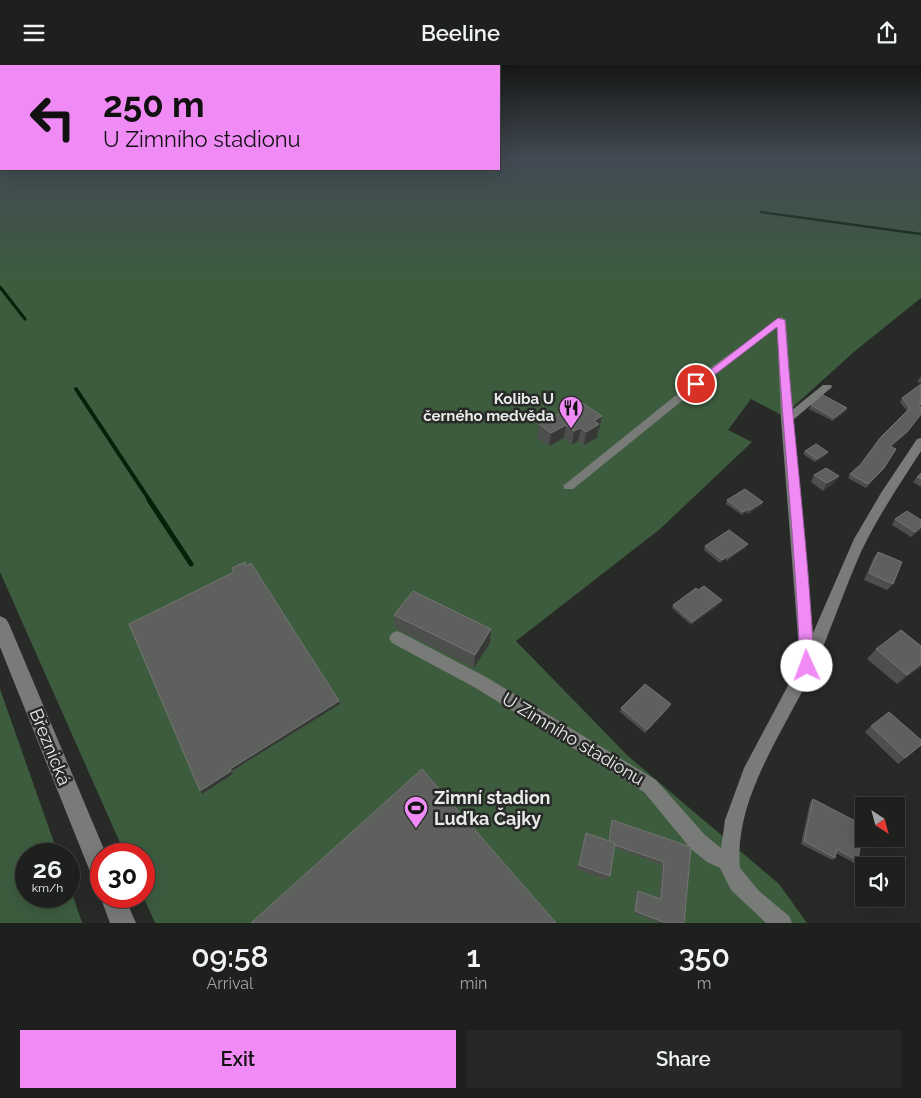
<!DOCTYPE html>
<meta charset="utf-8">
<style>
:root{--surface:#1e201e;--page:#262827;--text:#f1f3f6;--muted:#a1a3a4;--line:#3c3e3c;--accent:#f08bf6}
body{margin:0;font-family:Raleway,sans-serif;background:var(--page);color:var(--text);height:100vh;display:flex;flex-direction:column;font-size:19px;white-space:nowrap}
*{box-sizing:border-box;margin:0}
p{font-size:16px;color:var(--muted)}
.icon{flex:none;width:28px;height:28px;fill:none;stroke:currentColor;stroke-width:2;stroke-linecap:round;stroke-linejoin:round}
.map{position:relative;height:858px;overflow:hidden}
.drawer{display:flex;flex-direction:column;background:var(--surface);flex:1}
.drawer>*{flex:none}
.hud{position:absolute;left:0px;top:0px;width:500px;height:105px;box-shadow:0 5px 20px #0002,0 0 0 1px var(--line);background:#f08bf6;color:#111;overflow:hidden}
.needle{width:32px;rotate:144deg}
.tools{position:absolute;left:855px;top:732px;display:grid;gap:10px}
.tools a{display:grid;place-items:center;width:50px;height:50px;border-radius:0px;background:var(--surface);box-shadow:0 5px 20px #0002,0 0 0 1px var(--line);font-size:25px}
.speed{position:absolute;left:15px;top:778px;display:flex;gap:10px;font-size:25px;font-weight:700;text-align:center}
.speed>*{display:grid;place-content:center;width:65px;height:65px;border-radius:50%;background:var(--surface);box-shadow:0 5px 20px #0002,0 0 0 1px var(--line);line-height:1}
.speed small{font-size:12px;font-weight:400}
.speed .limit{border:8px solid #d22;background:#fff;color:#111}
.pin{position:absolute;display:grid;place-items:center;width:42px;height:42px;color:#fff;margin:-21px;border:2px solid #fff;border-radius:50%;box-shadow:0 1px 5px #0007}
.me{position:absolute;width:55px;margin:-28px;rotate:358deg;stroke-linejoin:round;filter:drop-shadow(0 0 4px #0008)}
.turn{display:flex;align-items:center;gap:18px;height:105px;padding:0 20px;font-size:22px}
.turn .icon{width:65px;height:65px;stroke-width:2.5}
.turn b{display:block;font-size:35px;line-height:42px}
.eta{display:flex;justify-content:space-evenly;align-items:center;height:85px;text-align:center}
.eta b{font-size:30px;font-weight:600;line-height:35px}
.action{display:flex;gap:10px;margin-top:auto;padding:10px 20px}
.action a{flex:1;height:58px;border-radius:0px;background:var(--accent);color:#111;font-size:20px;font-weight:600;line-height:58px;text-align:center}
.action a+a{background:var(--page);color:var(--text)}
header{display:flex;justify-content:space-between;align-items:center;height:65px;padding:0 20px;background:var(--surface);font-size:22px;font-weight:600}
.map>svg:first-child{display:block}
.green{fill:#3d5c3e}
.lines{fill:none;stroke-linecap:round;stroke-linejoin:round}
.stream-far3{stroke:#042207;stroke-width:2.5}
.stream-far2{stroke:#042207;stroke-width:3}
.stream-far1{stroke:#042207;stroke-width:4}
.stream{stroke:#042207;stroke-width:5}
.street{fill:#787b78;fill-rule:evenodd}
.secondary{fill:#787b78;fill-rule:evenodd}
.wall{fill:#4d4f4d}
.shaded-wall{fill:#373937}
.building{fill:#5e605e;stroke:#737573}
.route{fill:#f08bf6;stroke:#9c5aa0}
.labels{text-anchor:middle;stroke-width:5;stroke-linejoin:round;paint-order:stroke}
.poi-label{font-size:15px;font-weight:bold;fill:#e9ebe9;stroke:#282a28;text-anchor:end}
.near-street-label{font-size:18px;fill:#e9ebe9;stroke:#282a28}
.near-poi-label{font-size:18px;font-weight:bold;fill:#e9ebe9;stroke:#282a28;text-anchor:start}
</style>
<header><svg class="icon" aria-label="menu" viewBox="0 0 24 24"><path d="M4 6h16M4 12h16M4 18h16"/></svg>Beeline<svg class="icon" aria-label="share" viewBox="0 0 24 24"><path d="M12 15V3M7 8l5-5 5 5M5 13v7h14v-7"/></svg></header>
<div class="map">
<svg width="921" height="858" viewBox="0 0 921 858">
<rect width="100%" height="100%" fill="#282a28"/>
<g class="green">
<path d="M0 94 1 104H499V94H921V233L855 286 783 351 751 334 728 365 752 377 660 464 516 576 628 691 779 819 807 858H155L143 831 144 789H125L0 507Z"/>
<path d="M0 624 58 789H26V831H69V819L82 858H0Z"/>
</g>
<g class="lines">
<path class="stream-far3" d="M761 147 921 169"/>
<path class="stream-far2" d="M0 222 25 254"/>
<path class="stream-far1" d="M76 324 150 436"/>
<path class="stream" d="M149 435 191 499"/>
<path class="street" d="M781 252 786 255 792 345 823 320H831L832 322 793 355 813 568 854 474 881 428 917 374 921 373V386C900 419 878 451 861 487 844 525 831 565 814 603 786 663 733 734 740 803L759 826 789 851 792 858H766L731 825 720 803 707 797 691 784 644 727 474 622 392 578 389 573 392 568 397 566 402 568 486 612 656 715 705 770 721 783 725 755 744 703 800 598 781 354 777 262 714 310 573 424H565L563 421 706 306Z"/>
<g class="secondary">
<path d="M0 551 6 554 9 559 106 789H101V818L93 814 0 582Z"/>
<path d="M101 827V831H124L136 858H110L100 831Z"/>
</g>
</g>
<g class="wall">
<path d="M921 311V318L917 317Z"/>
<path d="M902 333 920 342 906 369 891 382 882 406 866 423 848 413 850 409 861 399 907 346 900 337Z"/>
<path d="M581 337 599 365 598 366 597 373 584 380 578 376 572 380 564 373 549 381 537 373 539 359Z"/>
<path d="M811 340 845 347 833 356 809 344Z"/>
<path d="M805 386 826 391 815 397 803 389Z"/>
<path d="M921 408V422L913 417 917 412Z"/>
<path d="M814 410 839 411 834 418 823 426 811 417Z"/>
<path d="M727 435 763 437 761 440 748 449 746 447 742 450 726 439Z"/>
<path d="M895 454 921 464 911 472 892 460Z"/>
<path d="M705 481 746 482 727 496 725 494 720 498 704 485Z"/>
<path d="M878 487 893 519 887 525 864 515 873 494Z"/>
<path d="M698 525 722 535 720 539 691 560 672 543 673 540Z"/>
<path d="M394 550 490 578 474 603 395 563Z"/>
<path d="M921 581V602L897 619 867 594 876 584Z"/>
<path d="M621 643H669L645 668 620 647Z"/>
<path d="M871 661 921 680 898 699 865 667Z"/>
<path d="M813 734 858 796 854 798 836 788 835 793 832 795 801 779 810 737Z"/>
<path d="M612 755 691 782 684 858H659L634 848 636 828 638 826 659 833 662 800 614 782 610 811 607 815 577 804 584 773 586 768 608 776 611 758Z"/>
</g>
<g class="shaded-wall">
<path d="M847 343 845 347 833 356 834 353Z"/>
<path d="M921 349 906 369 888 385 890 381Z"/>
<path d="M602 351 599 365 598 366 597 373 584 380 586 367 594 356Z"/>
<path d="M566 360 564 373 549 381 551 368Z"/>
<path d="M581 363 578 376 572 380 574 366Z"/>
<path d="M828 387 826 391 815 397 817 394Z"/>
<path d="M884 403 882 406 866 423 868 419Z"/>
<path d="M839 411 834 418 823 426 827 418Z"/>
<path d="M763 437 761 440 748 449 750 445Z"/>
<path d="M748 444 746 447 742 450 743 447Z"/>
<path d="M921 462V464L911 472 915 467Z"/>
<path d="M748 479 746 482 727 496 729 492Z"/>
<path d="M727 491 725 494 720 498 722 495Z"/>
<path d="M722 535 720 539 691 560 692 557Z"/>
<path d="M491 564 490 578 474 603 475 590Z"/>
<path d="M921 599V602L897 619 907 610Z"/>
<path d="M339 636 340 639 232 706 230 704Z"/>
<path d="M671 639 669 643 645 668 647 665Z"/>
<path d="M231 706 233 709 202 729 200 726Z"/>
</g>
<g class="building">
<path d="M921 319V339L919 341 921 342V349L908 366 890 381 896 384 884 403 868 419 850 409 861 399 880 373 910 343 902 333Z"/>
<path d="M823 330 847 343 834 353 811 340Z"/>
<path d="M581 337 602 351 594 356 599 359 586 367 581 363 574 366 566 360 551 368 539 359Z"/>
<path d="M816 379 828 387 817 394 805 386Z"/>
<path d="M826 403 839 411 827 418 814 410Z"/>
<path d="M921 408V414L917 412Z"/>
<path d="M745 424 763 437 750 445 748 444 743 447 727 435Z"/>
<path d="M907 446 921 455V462L915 467 895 454Z"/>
<path d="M729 465 748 479 729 492 727 491 722 495 705 481Z"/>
<path d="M878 487 902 497 893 519 869 508Z"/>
<path d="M245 497 247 501 251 498 339 636 230 704 231 706 200 726 129 559 234 507 232 503Z"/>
<path d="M704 521 722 535 692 557 673 540 696 523 698 525Z"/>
<path d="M413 526 491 564 475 590 394 550Z"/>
<path d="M901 565 921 581V599L907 610 876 584Z"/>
<path d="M645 619 671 639 647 665 621 643Z"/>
<path d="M889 647 921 675V680L905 693 871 661Z"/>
<path d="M422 704 556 858H251Z"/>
<path d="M813 734 863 760 858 796 837 784 835 793 804 776Z"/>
<path d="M612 755 691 782 684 858H666L635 846 638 826 661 834 664 797 615 780V778L609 776Z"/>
<path d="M586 768 615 778 610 811 579 800Z"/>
</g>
<linearGradient id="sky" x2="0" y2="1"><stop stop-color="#161716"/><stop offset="0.44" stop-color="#424a53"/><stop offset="1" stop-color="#424a53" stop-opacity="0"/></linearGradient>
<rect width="921" height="214" fill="url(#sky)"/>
<path class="route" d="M778 253 785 255C793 370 809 485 814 601L812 605 807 607 802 605 800 601C796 487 783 375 777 262L700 321 696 322 692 319Z"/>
<defs>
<symbol id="restaurant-pin" viewBox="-11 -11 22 30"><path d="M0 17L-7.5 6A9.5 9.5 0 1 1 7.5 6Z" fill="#f08bf6" stroke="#282a28"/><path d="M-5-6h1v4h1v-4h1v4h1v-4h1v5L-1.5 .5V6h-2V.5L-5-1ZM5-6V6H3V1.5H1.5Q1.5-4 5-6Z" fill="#111"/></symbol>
<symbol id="stadium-pin" viewBox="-11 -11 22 30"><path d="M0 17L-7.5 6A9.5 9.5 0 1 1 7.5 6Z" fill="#f08bf6" stroke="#282a28"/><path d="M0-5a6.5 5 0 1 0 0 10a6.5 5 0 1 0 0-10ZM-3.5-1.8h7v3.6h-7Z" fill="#111"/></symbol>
</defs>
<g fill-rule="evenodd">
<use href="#restaurant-pin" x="557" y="329" width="28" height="38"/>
<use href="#stadium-pin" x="402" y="729" width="28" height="38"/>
</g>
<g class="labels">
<g class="poi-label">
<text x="554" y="339">Koliba U<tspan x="554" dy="17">černého medvěda</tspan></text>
</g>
<g class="near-street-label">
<text transform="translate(573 674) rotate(31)" y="6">U Zimního stadionu</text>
<text transform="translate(50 682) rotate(68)" y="6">Březnická</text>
</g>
<g class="near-poi-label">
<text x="434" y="739">Zimní stadion<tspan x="434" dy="21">Luďka Čajky</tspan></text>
</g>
</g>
</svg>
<div class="tools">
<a><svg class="needle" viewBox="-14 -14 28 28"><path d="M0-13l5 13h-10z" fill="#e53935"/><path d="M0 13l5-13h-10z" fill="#a1a3a4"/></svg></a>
<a><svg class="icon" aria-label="sound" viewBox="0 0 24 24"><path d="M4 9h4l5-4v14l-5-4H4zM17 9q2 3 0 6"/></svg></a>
</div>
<div class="speed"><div>26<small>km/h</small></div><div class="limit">30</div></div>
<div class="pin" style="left:696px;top:319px;background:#d93025"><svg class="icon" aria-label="arrive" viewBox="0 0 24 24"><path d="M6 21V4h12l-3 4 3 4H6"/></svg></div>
<svg class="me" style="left:807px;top:601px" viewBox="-20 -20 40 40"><circle r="19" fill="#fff"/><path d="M0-13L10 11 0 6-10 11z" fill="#f08bf6"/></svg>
<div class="hud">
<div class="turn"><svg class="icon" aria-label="left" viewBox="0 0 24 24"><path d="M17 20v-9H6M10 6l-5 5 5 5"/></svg><div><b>250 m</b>U Zimního stadionu</div></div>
</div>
</div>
<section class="drawer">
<div class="eta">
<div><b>09:58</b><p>Arrival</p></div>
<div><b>1</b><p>min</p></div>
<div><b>350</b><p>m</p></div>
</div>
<div class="action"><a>Exit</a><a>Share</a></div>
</section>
